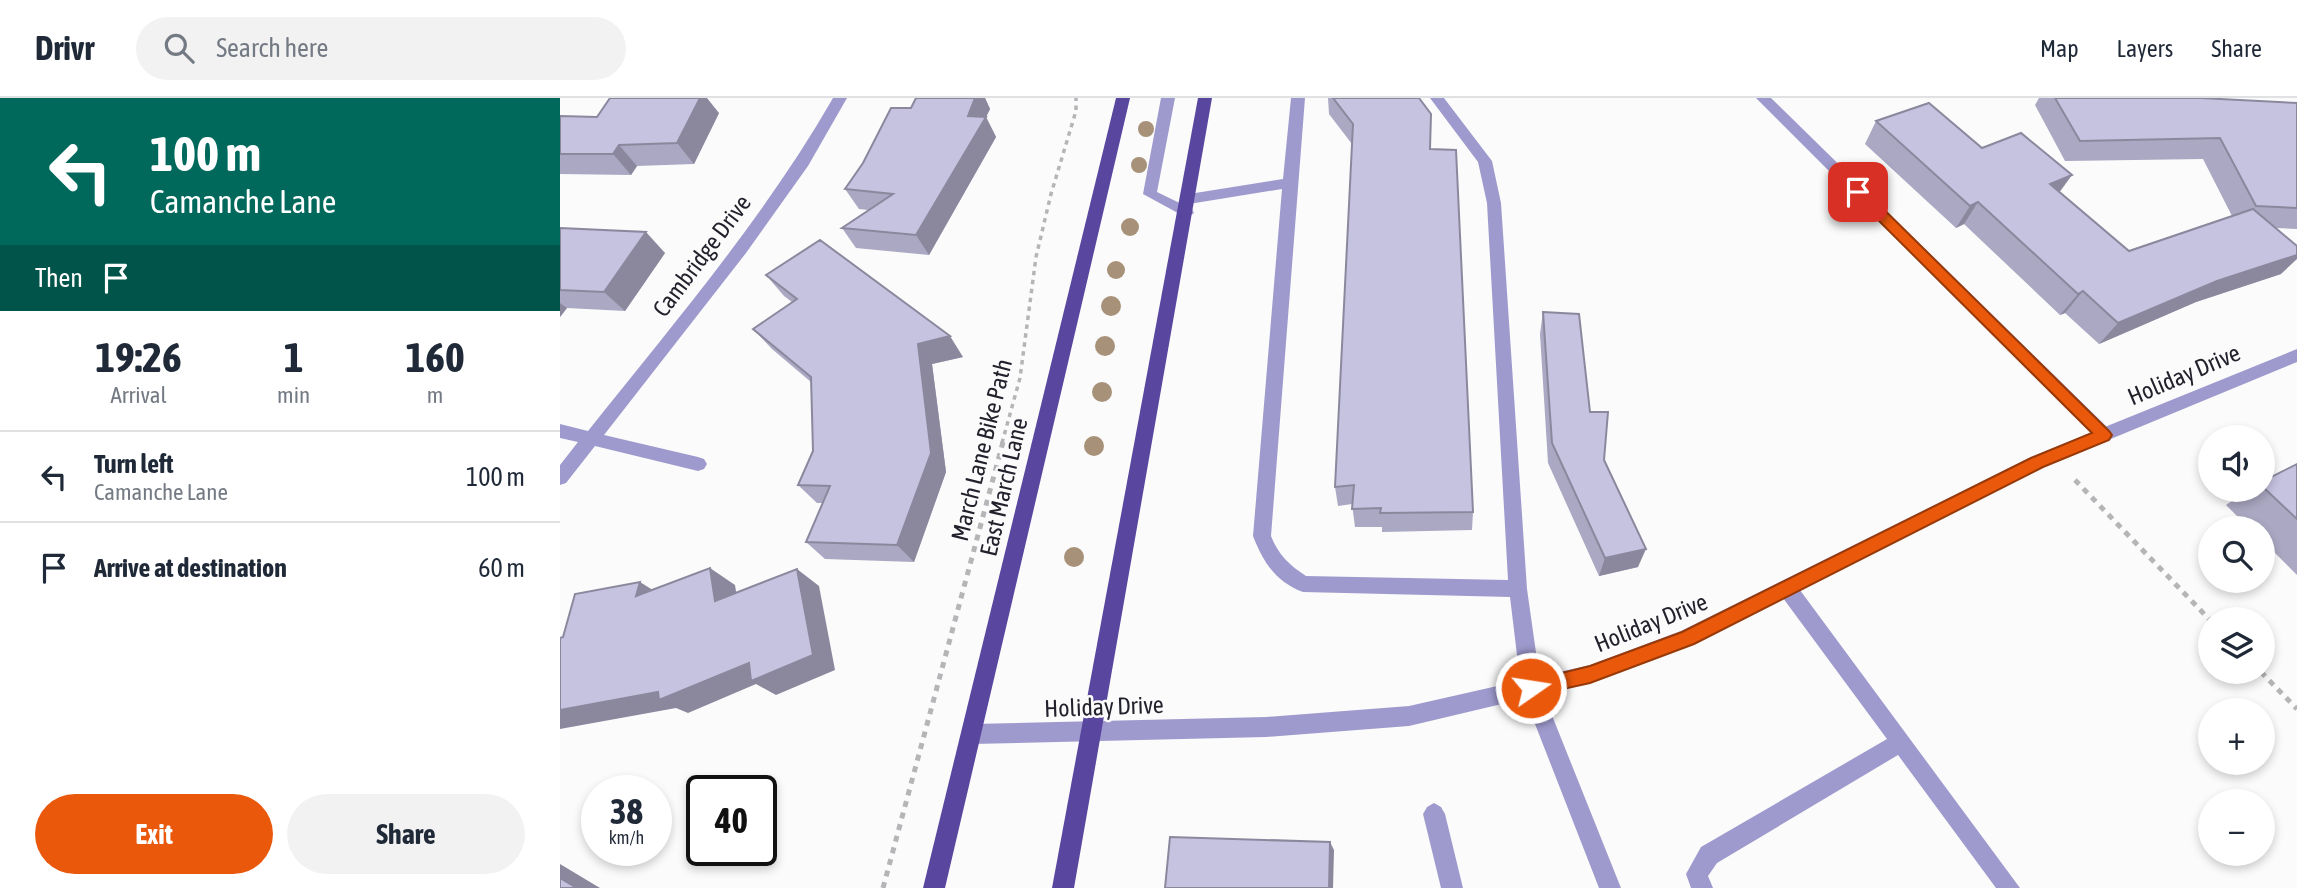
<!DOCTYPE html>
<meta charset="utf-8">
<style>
:root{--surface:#fff;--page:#f2f2f3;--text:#1f2937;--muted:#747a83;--line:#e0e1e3;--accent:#ea580c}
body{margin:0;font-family:"Asap Condensed",sans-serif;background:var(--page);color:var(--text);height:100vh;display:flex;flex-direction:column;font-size:26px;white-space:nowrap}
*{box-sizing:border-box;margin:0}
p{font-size:23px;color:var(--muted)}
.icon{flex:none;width:38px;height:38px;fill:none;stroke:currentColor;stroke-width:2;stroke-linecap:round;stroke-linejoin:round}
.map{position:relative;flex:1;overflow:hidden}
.side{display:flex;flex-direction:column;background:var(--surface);width:560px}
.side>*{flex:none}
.hud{background:#00695c;color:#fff;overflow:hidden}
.tools{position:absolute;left:1638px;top:327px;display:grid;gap:14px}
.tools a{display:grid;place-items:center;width:77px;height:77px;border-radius:50%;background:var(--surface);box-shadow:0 4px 10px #0003;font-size:35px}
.speed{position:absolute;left:21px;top:677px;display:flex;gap:14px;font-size:35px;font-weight:700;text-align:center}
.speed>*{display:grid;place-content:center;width:91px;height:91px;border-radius:50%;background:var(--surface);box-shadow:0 4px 10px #0003;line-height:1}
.speed small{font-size:18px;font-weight:400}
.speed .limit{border:4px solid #111;border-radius:10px;background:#fff;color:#111}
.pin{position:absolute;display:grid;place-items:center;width:60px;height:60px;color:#fff;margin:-30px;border-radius:14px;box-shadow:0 4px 10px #0006}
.me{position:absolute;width:77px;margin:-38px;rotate:77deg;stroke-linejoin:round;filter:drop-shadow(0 0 5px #0008)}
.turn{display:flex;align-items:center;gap:24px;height:147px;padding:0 35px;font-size:32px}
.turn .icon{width:91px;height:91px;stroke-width:2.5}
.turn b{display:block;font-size:49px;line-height:60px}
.then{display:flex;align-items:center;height:66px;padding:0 35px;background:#0003;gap:14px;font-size:26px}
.eta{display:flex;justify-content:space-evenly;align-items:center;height:119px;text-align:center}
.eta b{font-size:42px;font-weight:700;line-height:49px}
.cta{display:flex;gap:14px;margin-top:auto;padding:14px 35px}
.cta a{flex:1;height:80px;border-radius:42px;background:var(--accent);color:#fff;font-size:28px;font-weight:700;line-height:80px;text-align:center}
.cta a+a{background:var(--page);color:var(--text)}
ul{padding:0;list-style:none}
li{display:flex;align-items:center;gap:21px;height:91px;padding:0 35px;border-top:2px solid var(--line)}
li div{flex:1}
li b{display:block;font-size:26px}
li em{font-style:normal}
header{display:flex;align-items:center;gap:42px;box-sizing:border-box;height:98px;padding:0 35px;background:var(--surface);border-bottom:2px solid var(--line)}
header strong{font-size:33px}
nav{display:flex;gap:38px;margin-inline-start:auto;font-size:24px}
.search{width:490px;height:63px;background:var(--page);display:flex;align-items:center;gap:18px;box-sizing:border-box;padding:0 24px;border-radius:38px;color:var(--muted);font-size:26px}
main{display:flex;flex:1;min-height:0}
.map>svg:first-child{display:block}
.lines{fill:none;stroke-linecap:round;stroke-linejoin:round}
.path-far1{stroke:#b5b5b8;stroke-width:3.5;stroke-dasharray:4.5 4.5;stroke-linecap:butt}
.path{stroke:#b5b5b8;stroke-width:5;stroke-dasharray:6 6;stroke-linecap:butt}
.service{fill:#9f9acd;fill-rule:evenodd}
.minor{fill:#9f9acd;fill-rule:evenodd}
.tertiary{fill:#9f9acd;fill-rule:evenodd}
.primary{fill:#58469f;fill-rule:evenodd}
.tree{fill:#a79179}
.wall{fill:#aaa8c2}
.shaded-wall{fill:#8b889e}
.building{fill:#c6c3e1;stroke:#8b889e;stroke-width:2}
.route{fill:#ea580c;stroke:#983908;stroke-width:2}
.labels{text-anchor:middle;stroke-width:5;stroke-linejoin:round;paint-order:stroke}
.street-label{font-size:24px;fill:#22212c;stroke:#fbfbfb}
</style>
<header>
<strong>Drivr</strong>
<div class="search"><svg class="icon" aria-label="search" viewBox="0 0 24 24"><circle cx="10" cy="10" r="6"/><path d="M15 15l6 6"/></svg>Search here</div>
<nav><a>Map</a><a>Layers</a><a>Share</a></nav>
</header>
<main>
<section class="side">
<div class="hud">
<div class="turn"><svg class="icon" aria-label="left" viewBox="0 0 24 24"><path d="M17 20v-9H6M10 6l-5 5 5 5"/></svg><div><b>100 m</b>Camanche Lane</div></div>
<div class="then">Then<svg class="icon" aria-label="arrive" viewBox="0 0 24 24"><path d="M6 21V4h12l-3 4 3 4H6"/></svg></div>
</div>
<div class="eta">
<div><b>19:26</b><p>Arrival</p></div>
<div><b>1</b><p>min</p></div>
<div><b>160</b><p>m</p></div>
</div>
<ul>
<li><svg class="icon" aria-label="left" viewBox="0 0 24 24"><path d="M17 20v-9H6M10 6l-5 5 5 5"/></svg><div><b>Turn left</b><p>Camanche Lane</p></div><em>100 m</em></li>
<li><svg class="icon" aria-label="arrive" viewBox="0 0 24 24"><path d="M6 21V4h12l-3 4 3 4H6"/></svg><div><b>Arrive at destination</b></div><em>60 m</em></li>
</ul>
<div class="cta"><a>Exit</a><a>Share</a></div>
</section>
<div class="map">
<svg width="1737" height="790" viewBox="0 0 1737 790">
<rect width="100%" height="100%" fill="#fbfbfb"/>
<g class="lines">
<path class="path-far1" d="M442 345 460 280 476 159 491 96 516 13V0"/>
<g class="path">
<path d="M1515 382 1650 522"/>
<path d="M1701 574 1737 611"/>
<path d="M323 790 443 344"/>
</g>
<g class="service">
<path d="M601 0H615L597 94 632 111 634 115 627 120 583 96Z"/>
<path d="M731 0H745L711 438C718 456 729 467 746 478L948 482 927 105 918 64 870 0H884L932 63 941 105 967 491 981 590 1061 790H1039L961 590 950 499 743 494C716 484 703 464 693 438L722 91 629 106 622 101 629 96 723 81Z"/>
<path d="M1227 482 1234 484 1460 790H1436L1338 657 1157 765 1148 778 1153 790H1131L1126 776 1141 749 1327 641 1220 496 1218 490 1220 484Z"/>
<path d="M874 705 881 709 885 716 903 790H881L863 716 867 709Z"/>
</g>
<g class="minor">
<path d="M273 0H287L248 68 186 155 44 337 138 359 144 361 147 366 144 371 138 373 35 348 6 385 0 387V367L18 344 0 340V326L28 333C114 225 204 120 273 0Z"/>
<path d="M1196 0H1211L1550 332 1552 337 1550 342H1538Z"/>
</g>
<path class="tertiary" d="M1737 251V264L1483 369 1134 546 1030 585 849 628 706 639 412 646 405 643 402 636 405 629 412 626 706 619 849 608 1030 567 1121 533 1471 359Z"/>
<g class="primary">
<path d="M556 0H570L385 790H363Z"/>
<path d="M638 0H652L514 790H492Z"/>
</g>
</g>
<g class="tree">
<circle cx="586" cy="31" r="8"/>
<circle cx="579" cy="67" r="8"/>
<circle cx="570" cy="129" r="9"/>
<circle cx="556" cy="172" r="9"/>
<circle cx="551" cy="208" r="10"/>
<circle cx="545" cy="248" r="10"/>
<circle cx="542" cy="294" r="10"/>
<circle cx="534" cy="348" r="10"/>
<circle cx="514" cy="459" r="10"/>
</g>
<g class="wall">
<path d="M356 0H425L430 11 426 19 436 39 369 157 296 150 282 130 308 112 299 111 285 91 351 10Z"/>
<path d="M768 0H859L870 51 913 414 912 432 822 434V429H795L792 406 778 408 775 389 792 46 769 16Z"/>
<path d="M1479 0H1641L1737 5V131L1715 130 1721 176 1636 204 1539 246 1505 215 1500 217 1404 126 1396 130 1305 46 1316 23 1422 50 1500 94 1569 153 1672 118 1643 61 1505 63 1475 7Z"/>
<path d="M159 15 134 66 77 68 71 77 0 76V18L37 19Z"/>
<path d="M0 130 105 155 65 213 7 210 0 219Z"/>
<path d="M206 177 403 259 372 266 386 374 354 464 265 461 246 444 263 405H257L238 387 253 353 251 284 212 251 193 231 232 204 224 198Z"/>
<path d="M983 214 1030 314 1044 362 1078 469 1039 478 988 365 980 236Z"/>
<path d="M1737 366V477L1703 443V430H1689L1666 407 1688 392H1703V383Z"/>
</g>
<g class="shaded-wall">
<path d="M140 0H147L159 15 134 66 117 45Z"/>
<path d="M415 0H425L430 11 426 19 436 39 369 157 356 137Z"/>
<path d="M59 47 77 68 71 77 53 56Z"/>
<path d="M1512 77 1496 99 1490 86Z"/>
<path d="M1418 104 1404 126 1396 130 1410 108Z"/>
<path d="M86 134 105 155 65 213 44 194Z"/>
<path d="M1737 157V161L1721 176 1636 204 1539 246 1558 225 1657 183Z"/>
<path d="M1523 193 1505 215 1500 217 1518 196Z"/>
<path d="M0 205 7 210 0 219Z"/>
<path d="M390 238 403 259 372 266 386 374 354 464 337 447 358 246Z"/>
<path d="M1086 451 1078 469 1039 478 1045 460Z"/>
<path d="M150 470 175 487 180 519 155 503Z"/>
<path d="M237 471 259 488 275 572 216 597 196 586 128 615 116 610 0 631V612Z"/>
<path d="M80 484 107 501 76 498Z"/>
<path d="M770 744 774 752 773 790H769Z"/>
<path d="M0 766 40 790H17L0 780Z"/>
</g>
<g class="building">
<path d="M50 0H140L117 45 59 47 53 56H0V18L37 19Z"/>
<path d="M356 0H415L408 18 426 19 356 137 282 130 333 96 285 91 303 65 331 10H351Z"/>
<path d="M773 0H859L871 16 870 51 896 52 913 414 820 415 821 410 792 411 794 387 775 389 793 26Z"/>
<path d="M1495 0H1641L1737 5V110L1696 108 1660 40 1520 43Z"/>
<path d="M1369 5 1422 50 1461 35 1512 77 1490 86 1569 153 1693 111 1737 148V157L1657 183 1558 225 1523 193 1518 196 1418 104 1410 108 1316 23Z"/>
<path d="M0 130 86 134 44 194 0 192Z"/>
<path d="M260 142 390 238 358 246 371 355 337 447 246 444 270 388 238 387 253 353 251 279 193 231 237 201 206 177Z"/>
<path d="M983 214 1019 216 1030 314H1048L1044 362 1086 451 1045 460 992 345Z"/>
<path d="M1737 366V421L1703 389V383Z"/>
<path d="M150 470 155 503 237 471 253 557 191 583 189 565 99 602 98 594 0 612V540L3 539 15 496 80 484 76 498Z"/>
<path d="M610 739 770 744 769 790H605Z"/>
<path d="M0 780 17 790H0Z"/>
</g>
<path class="route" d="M1298 89 1302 90 1549 333 1552 337 1549 342 1483 369 1134 546 1030 585 971 598 965 596 962 590 965 584 1030 568 1122 534 1471 360 1532 335 1293 97 1291 94Z"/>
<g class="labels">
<g class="street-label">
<text transform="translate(142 158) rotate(-53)" y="8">Cambridge Drive</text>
<text transform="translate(1624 277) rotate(-23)" y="8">Holiday Drive</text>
<text transform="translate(422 352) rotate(-76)" y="8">March Lane Bike Path</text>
<text transform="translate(444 389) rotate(-77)" y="8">East March Lane</text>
<text transform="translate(1091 525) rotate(-22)" y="8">Holiday Drive</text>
<text transform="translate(544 609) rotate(-2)" y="8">Holiday Drive</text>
</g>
</g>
</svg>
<div class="tools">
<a><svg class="icon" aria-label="sound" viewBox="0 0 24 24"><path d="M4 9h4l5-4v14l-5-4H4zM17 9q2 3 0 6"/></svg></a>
<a><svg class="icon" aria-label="search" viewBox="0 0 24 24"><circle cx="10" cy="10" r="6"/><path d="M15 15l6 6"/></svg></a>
<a><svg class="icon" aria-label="layers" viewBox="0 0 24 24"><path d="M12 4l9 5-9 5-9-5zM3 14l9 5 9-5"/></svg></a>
<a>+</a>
<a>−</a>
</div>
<div class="speed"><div>38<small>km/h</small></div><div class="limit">40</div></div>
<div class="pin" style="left:1298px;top:94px;background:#d93025"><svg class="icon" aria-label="arrive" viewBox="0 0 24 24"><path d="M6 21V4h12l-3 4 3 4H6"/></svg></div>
<svg class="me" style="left:971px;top:590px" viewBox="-20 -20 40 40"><circle r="17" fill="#ea580c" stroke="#fff" stroke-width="3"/><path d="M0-11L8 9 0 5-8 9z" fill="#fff"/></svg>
</div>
</main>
